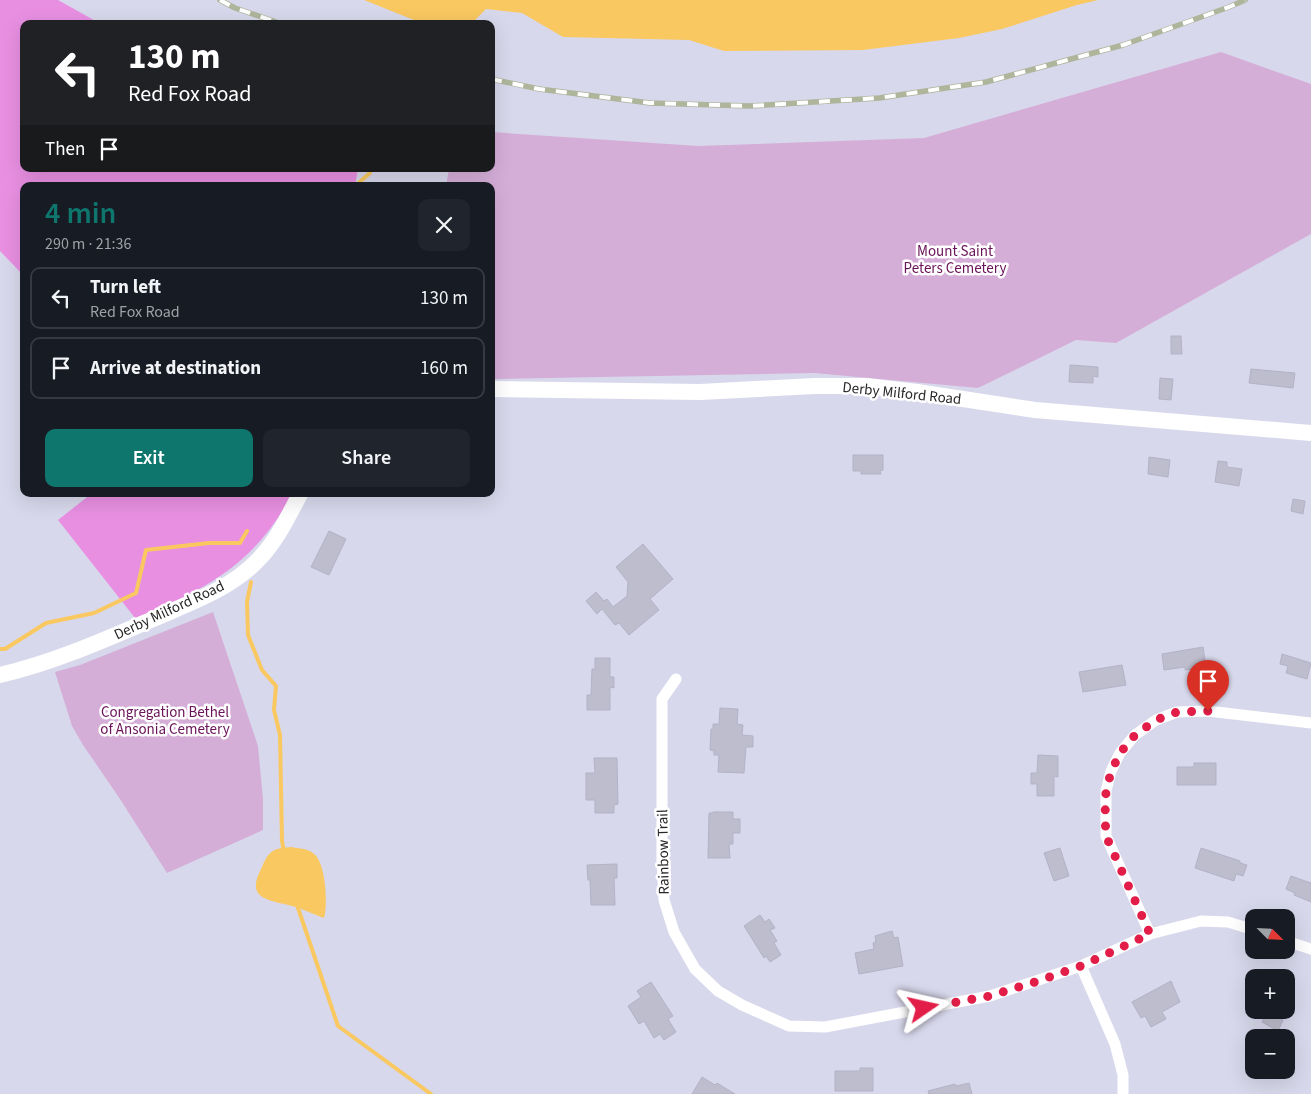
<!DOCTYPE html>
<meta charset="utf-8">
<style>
:root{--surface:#171b24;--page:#20242c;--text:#f1f3f6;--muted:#9ea1a6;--line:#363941;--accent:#0f766e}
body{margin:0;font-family:"Source Sans 3",sans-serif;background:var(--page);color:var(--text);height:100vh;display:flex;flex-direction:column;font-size:19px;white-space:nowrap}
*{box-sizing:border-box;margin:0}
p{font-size:16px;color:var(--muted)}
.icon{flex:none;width:28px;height:28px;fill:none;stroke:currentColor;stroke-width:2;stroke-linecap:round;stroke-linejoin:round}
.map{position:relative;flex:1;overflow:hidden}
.sheet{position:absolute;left:20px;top:182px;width:475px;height:315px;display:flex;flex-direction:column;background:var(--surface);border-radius:10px;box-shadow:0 5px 20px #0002}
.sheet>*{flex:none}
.top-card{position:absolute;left:20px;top:20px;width:475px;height:152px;border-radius:10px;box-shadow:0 5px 20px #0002;background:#202124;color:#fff;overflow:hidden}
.needle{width:32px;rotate:114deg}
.controls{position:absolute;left:1245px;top:909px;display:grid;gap:10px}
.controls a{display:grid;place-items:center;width:50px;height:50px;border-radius:10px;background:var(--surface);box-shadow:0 5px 20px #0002;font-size:25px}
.pin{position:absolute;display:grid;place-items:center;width:42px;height:42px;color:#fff;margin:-51px -21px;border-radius:50% 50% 50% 0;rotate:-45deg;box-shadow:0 0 5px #0007}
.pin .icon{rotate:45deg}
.me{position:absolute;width:55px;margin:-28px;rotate:79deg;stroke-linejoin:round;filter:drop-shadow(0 0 4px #0008)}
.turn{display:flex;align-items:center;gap:18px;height:105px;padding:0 25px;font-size:22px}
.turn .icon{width:65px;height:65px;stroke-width:2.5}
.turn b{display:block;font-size:35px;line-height:42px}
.then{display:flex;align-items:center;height:48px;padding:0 25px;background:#0003;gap:10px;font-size:19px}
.round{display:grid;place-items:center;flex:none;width:52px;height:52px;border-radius:10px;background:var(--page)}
.summary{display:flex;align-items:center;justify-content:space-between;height:85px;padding:0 25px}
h1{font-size:30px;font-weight:600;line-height:38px;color:var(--accent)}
.cta{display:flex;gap:10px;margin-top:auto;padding:10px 25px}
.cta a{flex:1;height:58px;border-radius:10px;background:var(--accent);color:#fff;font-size:20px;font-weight:600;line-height:58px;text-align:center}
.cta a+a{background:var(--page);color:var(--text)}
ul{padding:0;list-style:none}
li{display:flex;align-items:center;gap:15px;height:62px;margin:0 10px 8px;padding:0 15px;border:2px solid var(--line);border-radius:10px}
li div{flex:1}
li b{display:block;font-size:19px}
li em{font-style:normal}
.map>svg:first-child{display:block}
.green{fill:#e88fe2}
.cemetery{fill:#d5aed8}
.water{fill:#f9c860}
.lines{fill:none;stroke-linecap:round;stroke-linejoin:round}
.stream{stroke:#f9c860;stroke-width:4}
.building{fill:#bebdcd;stroke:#b3b2c7}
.minor{stroke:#fff;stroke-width:11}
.secondary{stroke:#fff;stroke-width:16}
.rail-casing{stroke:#aeb59b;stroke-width:5.5}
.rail{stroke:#fff;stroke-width:4;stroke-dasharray:11;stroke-linecap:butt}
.route{stroke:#e11d48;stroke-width:9;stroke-dasharray:0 16.2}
.labels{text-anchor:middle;stroke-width:5;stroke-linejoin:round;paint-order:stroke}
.park-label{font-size:15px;fill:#6a1358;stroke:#fff}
.street-label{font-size:15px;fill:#282828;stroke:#fff}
</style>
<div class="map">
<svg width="1311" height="1094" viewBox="0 0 1311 1094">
<rect width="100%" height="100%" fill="#d8d8ec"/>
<g class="green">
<path d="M0 0H58L101 24H24V169H358L355 186H24V276L0 251Z"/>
<path d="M91 494H292C256 563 205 591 135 618L58 520Z"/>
</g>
<g class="cemetery">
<path d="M1221 52 1311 84V234L1116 343 1076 340 978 388 814 373 491 379V186H446L449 169H491V132L698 146 924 138Z"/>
<path d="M213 612 258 746 263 799V830L167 873 120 799 83 745 72 726 55 672 80 665Z"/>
</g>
<g class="water">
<path d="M364 0H1098L1077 5 1002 29 959 38 863 50 724 51 689 40 563 37 522 13 486 9 474 21 424 24Z"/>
<path d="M292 847C299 849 308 848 314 854 326 863 328 905 324 918 315 915 307 911 299 908 289 904 264 902 258 893 253 885 258 875 262 867 269 850 274 848 292 847Z"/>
</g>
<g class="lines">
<g class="stream">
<path d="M355 186 370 173V169"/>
<path d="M251 582 247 602 248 635 262 670 276 686 274 710 280 735 282 841 284 852"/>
<path d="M0 649H5L46 623 94 613 136 593 146 550 209 543H240L247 531"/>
<path d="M296 902 338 1026 431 1094"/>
</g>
</g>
<g class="building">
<path d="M1171 336H1181L1182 354H1171Z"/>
<path d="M1070 365 1098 367V377L1093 376V383L1069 382Z"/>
<path d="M1251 369 1295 373 1293 388 1249 383Z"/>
<path d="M1160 378 1173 379 1171 400 1159 399Z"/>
<path d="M853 455H883V470L880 471 881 474H861V471H853Z"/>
<path d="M1149 457 1170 460 1168 477 1148 474Z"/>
<path d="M1218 461 1227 462V467L1242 469 1239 486 1215 482Z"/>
<path d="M1293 499 1305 501 1303 514 1291 511Z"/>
<path d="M329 531 346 539 329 575 311 567Z"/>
<path d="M643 544 673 579 650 599 659 610 629 635 619 623 615 625 602 609 597 614 586 601 596 592 604 601 607 599 613 607 627 596 628 582 616 567Z"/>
<path d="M1203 647 1206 667 1185 670V667L1164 670 1162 654Z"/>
<path d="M1282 654 1311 663 1307 679 1286 673 1288 666 1280 664Z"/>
<path d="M595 658H610V677H614V688L610 687V710H587V695H591L592 669H595Z"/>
<path d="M1122 665 1126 685 1083 692 1079 672Z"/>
<path d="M720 708 738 709 737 724 743 725 742 735 753 736V747H746L744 773 718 772 719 755H714V751L710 750 711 729H713V724H719Z"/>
<path d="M1038 755 1058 756V777L1054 776V796H1037V784H1031V773H1037Z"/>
<path d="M594 758H617L618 804 614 805V813H595V800H586V773H595Z"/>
<path d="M1194 763H1216V785H1177V767H1194Z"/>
<path d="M713 812H733V819H740V833H733V844H729L730 858H708L709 813H713Z"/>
<path d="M1060 848 1069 876 1054 881 1044 853Z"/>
<path d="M1201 848 1240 861V863L1247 865 1243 876 1236 874 1234 881 1195 868Z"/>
<path d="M617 864V878H614L615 905H591L590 880H588L587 865Z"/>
<path d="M1291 876 1311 883V902L1294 895 1295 893 1286 889Z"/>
<path d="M760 915 765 922 769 919 775 928 770 930 777 941 774 943 781 955 770 962 766 956 764 958 744 926Z"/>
<path d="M892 931 894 938 898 937 903 966 859 974 855 953 874 949 873 943 876 942 875 936Z"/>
<path d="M1171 981 1180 1002 1162 1012 1166 1019 1151 1027 1145 1016 1141 1018 1132 1002Z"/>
<path d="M651 982 673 1016 668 1019 676 1032 664 1040 660 1034 654 1038 644 1021 639 1024 628 1006 641 997 637 991Z"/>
<path d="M1267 1012 1283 1020 1278 1031 1262 1022Z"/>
<path d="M860 1068H873V1091H835V1071H860Z"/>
<path d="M702 1077 715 1085 717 1083 735 1094H692Z"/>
<path d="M969 1083 972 1094H929L928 1091 955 1084 956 1086Z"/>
</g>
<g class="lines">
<g class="minor">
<path d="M676 679 662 699V862L664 900 674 932 695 969 718 991 742 1005 789 1026 825 1027 990 996 1081 966 1150 934 1201 921 1228 922 1254 930"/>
<path d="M1150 934 1106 836V791L1111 771 1120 753 1135 735 1156 720 1177 712 1208 711 1311 723"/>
<path d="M1286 941 1311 949"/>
<path d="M1081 966 1115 1044 1123 1075V1094"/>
</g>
<g class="secondary">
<path d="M491 389 700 392 814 386H866L917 392 1035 410 1311 433"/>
<path d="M0 675C52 663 102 641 151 620 187 604 229 590 257 561 276 542 288 517 300 494"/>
</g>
<defs>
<g id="rail">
<path d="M220 0 235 8 282 24"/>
<path d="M491 79 539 89 650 103 750 106 879 98 986 82 1123 45 1229 7 1245 0"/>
</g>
</defs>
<use href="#rail" class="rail-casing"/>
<use href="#rail" class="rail"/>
</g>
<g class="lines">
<path class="route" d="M924 1008 990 996 1035 982 1081 966 1150 934 1106 836 1105 816 1106 791 1111 772 1120 753 1135 735 1156 720 1177 712 1208 711"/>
</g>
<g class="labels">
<g class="park-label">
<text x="955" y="256">Mount Saint<tspan x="955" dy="17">Peters Cemetery</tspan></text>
<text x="165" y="717">Congregation Bethel<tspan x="165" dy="17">of Ansonia Cemetery</tspan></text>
</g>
<g class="street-label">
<text transform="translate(902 393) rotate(6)" y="5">Derby Milford Road</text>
<text transform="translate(169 610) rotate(-25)" y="5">Derby Milford Road</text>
<text transform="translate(663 852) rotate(-91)" y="5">Rainbow Trail</text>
</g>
</g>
</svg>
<div class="controls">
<a><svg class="needle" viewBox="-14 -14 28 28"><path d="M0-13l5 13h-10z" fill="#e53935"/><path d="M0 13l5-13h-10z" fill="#9ea1a6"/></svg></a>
<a>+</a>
<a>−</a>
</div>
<div class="pin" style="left:1208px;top:711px;background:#d93025"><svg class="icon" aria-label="arrive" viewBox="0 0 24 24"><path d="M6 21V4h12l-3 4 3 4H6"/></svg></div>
<svg class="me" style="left:924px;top:1008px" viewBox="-20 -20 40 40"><path d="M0-17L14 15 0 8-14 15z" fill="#e11d48" stroke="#fff" stroke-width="4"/></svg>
<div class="top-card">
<div class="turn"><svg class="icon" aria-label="left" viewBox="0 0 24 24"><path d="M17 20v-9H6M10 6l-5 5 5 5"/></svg><div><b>130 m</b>Red Fox Road</div></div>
<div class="then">Then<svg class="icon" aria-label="arrive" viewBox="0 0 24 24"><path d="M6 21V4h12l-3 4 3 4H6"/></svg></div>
</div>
<section class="sheet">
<div class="summary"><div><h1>4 min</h1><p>290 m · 21:36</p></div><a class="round"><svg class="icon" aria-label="close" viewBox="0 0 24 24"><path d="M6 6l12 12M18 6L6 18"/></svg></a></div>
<ul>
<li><svg class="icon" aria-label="left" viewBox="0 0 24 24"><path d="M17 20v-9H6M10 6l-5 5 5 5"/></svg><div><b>Turn left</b><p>Red Fox Road</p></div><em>130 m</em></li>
<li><svg class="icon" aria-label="arrive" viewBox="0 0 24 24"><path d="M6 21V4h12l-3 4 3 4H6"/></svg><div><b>Arrive at destination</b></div><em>160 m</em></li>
</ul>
<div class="cta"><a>Exit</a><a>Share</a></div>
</section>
</div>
